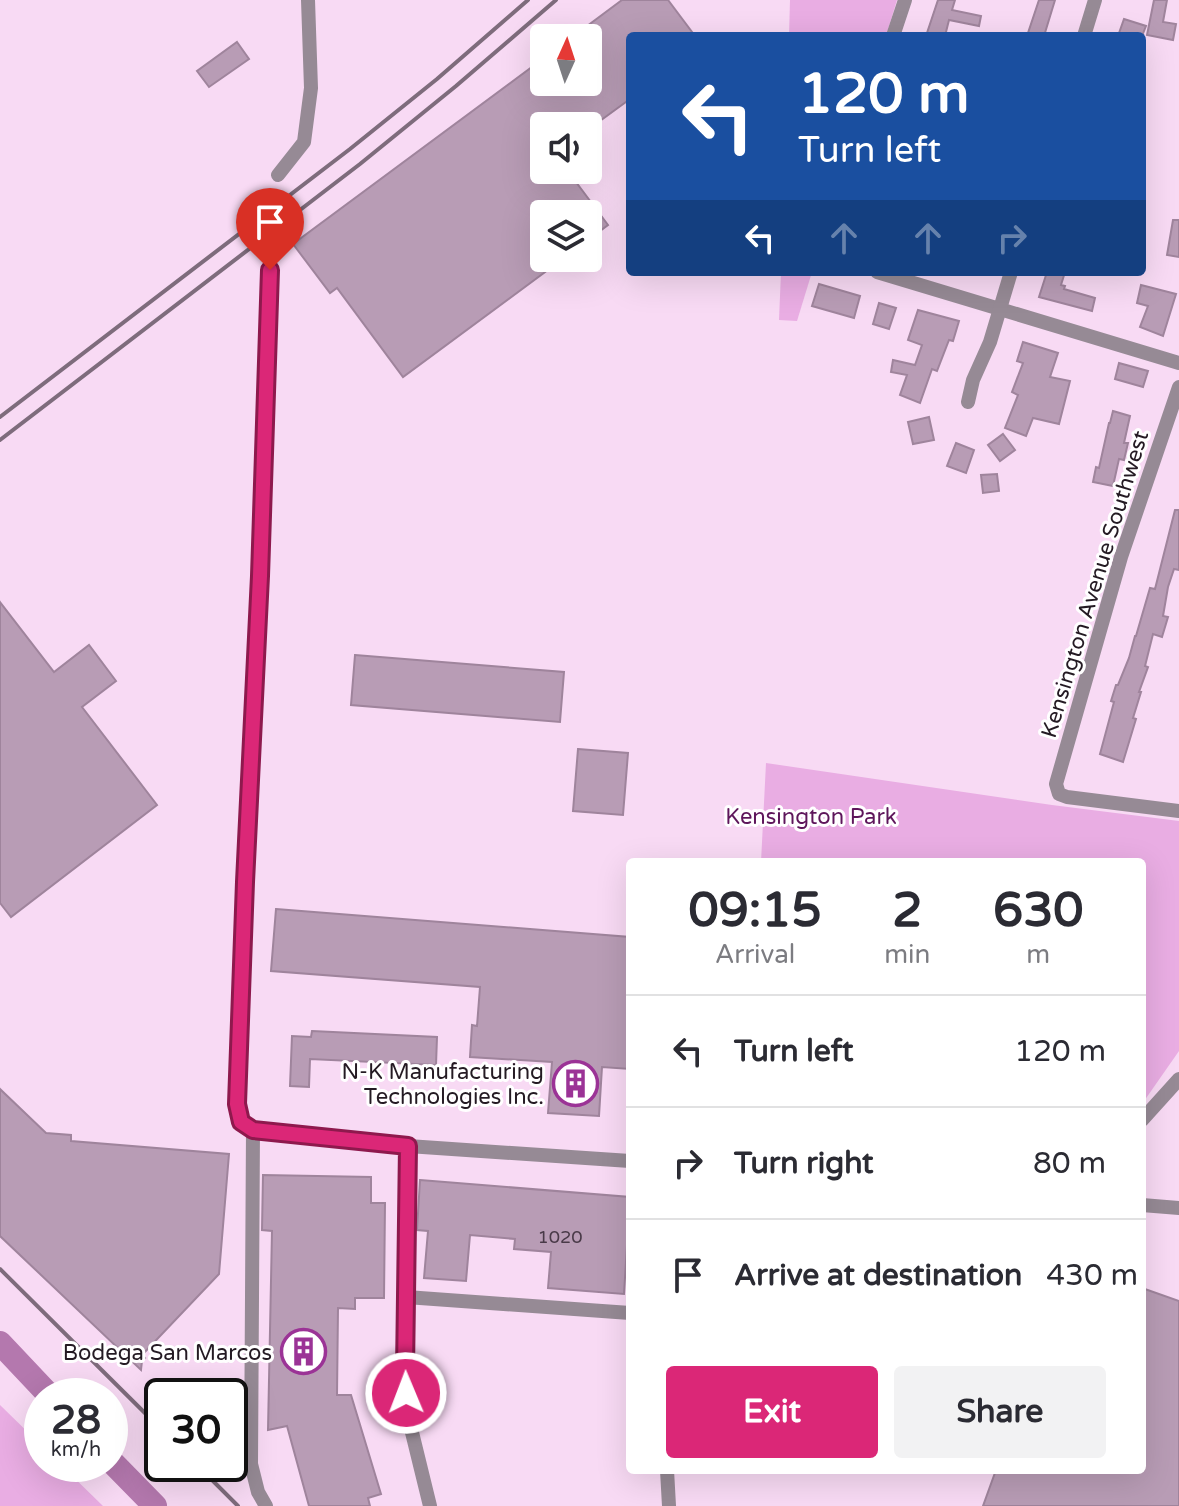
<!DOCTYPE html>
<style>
:root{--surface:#fff;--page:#f2f2f3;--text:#2b2b33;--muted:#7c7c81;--line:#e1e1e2;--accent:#db2777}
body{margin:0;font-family:"Varela Round",sans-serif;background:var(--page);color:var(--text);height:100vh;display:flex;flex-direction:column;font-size:30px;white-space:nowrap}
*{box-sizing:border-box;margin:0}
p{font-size:26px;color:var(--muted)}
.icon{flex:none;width:44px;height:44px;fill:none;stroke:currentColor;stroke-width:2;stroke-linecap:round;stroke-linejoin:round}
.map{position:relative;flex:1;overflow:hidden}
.drawer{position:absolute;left:626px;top:858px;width:520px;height:616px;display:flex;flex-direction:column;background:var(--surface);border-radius:8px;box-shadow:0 8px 32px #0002}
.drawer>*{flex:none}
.guide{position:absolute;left:626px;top:32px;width:520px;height:244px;border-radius:8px;box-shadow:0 8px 32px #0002;background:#1a4fa0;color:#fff;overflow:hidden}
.needle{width:52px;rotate:3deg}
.fabs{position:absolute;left:530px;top:24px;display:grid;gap:16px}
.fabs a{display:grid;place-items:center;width:72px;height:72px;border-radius:8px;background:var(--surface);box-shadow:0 8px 32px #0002;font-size:40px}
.speed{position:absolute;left:24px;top:1378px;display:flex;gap:16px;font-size:40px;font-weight:700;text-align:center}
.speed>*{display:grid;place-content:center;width:104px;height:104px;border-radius:50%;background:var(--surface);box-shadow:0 8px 32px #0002;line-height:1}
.speed small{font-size:20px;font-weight:400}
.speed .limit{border:4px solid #111;border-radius:12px;background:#fff;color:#111}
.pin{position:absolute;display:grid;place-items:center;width:68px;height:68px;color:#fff;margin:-82px -34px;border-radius:50% 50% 50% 0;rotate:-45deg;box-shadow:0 0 8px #0007}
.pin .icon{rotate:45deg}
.me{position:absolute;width:88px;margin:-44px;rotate:359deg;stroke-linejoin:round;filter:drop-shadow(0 0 6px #0008)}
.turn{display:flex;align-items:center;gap:28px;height:168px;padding:0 40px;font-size:36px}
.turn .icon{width:104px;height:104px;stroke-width:2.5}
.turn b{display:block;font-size:56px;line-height:68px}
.lanes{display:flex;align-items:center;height:76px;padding:0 40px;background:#0003;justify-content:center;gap:40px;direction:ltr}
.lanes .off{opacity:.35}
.eta{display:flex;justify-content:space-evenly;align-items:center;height:136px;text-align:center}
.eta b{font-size:48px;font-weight:700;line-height:56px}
.button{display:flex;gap:16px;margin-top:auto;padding:16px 40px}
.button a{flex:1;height:92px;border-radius:8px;background:var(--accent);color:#fff;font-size:32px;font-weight:700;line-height:92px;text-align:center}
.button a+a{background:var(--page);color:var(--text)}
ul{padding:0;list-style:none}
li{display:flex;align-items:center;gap:24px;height:112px;padding:0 40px;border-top:2px solid var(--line)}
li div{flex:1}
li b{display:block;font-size:30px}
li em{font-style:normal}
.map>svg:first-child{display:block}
.green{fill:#e9ade3}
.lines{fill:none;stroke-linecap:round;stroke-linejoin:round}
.river{stroke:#b478ae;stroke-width:24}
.building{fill:#b89cb5;stroke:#9f849c;stroke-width:2}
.street{stroke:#968a95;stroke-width:14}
.rail{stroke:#7e6c7c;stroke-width:4}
.route-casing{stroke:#8e194d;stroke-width:20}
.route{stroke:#db2777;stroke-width:14}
.labels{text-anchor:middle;stroke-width:6;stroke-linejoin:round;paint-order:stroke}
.number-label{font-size:18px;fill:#493a48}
.street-label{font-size:22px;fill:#241a23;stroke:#fff}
.park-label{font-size:22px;fill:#5e165b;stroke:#fff}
.poi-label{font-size:22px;fill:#241a23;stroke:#fff;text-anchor:end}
</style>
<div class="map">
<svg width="1179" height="1506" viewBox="0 0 1179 1506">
<rect width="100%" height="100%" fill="#f8daf4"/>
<g class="green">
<path d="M790 0H897L886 36H789Z"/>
<path d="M781 272H812L797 321 779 320Z"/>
<path d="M766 763 1052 805 1179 821V1051L1142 1104V862H761Z"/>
<path d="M0 1405 42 1446V1464H60L103 1506H0Z"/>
</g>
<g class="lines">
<g class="river">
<path d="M0 1343 50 1396"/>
<path d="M110 1460 155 1506"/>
</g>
</g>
<g class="building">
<path d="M622 0H668L695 36H630V99L593 126H544V170H567L608 225 588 240V214H544V258H564L403 377 337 288 330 293 293 244 544 58V82H588V38H571Z"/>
<path d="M938 0H955L952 10 981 16 979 26 949 20 945 36H926Z"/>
<path d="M1039 0H1055L1044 36H1027Z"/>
<path d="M1154 0H1167L1163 22 1176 24 1173 40 1147 35Z"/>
<path d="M1124 19 1146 26 1142 36H1118Z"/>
<path d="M237 42 249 59 209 87 197 71Z"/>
<path d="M1173 220H1179V257L1167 255Z"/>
<path d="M1047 272H1065L1061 285 1065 286 1064 289 1095 298 1092 311 1039 297Z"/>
<path d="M819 284 860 296 854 318 812 306Z"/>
<path d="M1141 285 1176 294 1163 336 1140 327 1148 306 1137 303Z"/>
<path d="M879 303 896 308 889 329 873 324Z"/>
<path d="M918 310 959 321 953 341 949 340 937 371 932 369 920 403 900 395 907 375 891 372 893 360 915 365 922 345 908 340Z"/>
<path d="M1023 342 1058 353 1050 377 1070 381 1059 424 1033 418 1026 436 1005 428 1018 395 1012 392 1023 363 1017 361Z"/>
<path d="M1119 363 1148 371 1143 387 1115 379Z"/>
<path d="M1113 411 1130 416 1124 443H1128L1124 460 1119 459 1113 486 1093 482 1096 467 1099 468 1109 423H1110Z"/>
<path d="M929 417 934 440 913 444 908 422Z"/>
<path d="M1003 434 1015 450 1000 461 988 445Z"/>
<path d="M956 443 974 450 966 473 947 466Z"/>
<path d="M997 474 999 491 983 493 981 475Z"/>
<path d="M1175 510H1179V570L1174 569 1168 587 1163 616 1168 617 1162 637 1153 634 1145 666 1148 667 1139 692H1141L1133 718 1136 719 1123 762 1100 754 1114 702 1111 701 1116 685H1118L1129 658 1135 636H1136L1150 588 1155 589Z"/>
<path d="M0 602 54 672 89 645 116 681 82 707 157 805 11 917 0 903Z"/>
<path d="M355 655 564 672 560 722 351 705Z"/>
<path d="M578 749 628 753 623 815 573 811Z"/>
<path d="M276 909 630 937V1069L602 1067 599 1116 548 1113 552 1062 470 1057 472 1025 477 1026 480 987 271 971Z"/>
<path d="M312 1031 437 1037 436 1065 310 1059 309 1087 290 1086 292 1036 311 1037Z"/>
<path d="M0 1089 46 1133 71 1135V1141L229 1154 219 1274 142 1355 145 1358 142 1361 141 1370 0 1236Z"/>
<path d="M263 1175 371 1177V1203H385L384 1298H355V1309L338 1308 337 1395H351L381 1494 368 1498 370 1506H309L287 1426 268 1430 272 1231 262 1230Z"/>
<path d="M420 1180 630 1197 624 1294 548 1288 551 1252 514 1249 515 1239 470 1235 466 1281 424 1278 428 1231 417 1230Z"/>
<path d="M1142 1288 1179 1301V1506H983L996 1470H1142Z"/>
</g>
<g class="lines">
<g class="street">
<path d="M893 36 905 0"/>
<path d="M1084 36 1095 0"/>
<path d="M278 175 304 142 311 88 308 0"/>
<path d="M270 270C262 548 247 826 237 1104L241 1122 253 1130 408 1146 630 1161"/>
<path d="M877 272 1179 363"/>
<path d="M1179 387 1121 557 1056 784 1059 794 1067 797 1179 811"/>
<path d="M968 402 973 380 990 342 1011 272"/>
<path d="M1142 1120 1179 1079"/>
<path d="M253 1130 251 1464 258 1492 266 1506"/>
<path d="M408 1146 405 1373 407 1412 430 1506"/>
<path d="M1142 1205 1179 1208"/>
<path d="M406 1297 630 1313"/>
<path d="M667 1470 669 1506"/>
</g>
<g class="rail">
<path d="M0 417 350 149 437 79 528 0"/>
<path d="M0 440 360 164 456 86 556 0"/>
<path d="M0 1269 162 1430"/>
<path d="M196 1464 238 1506"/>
</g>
</g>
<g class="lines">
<defs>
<path id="route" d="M270 270 260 576 245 882 237 1104 241 1122 253 1130 408 1146 405 1371 406 1393"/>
</defs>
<use href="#route" class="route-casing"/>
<use href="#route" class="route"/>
</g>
<defs>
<symbol id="building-ring" viewBox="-11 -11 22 22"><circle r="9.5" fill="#fff" stroke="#9b3396" stroke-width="1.5"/><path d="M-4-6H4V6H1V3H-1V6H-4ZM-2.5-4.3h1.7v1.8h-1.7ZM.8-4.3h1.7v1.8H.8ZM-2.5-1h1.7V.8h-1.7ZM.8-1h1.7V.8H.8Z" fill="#9b3396"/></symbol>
</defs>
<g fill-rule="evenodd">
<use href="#building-ring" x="550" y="1058" width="51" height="51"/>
<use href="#building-ring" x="278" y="1326" width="51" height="51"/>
</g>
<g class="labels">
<g class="number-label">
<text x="560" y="1243">1020</text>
</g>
<g class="street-label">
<text transform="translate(1094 584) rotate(-73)" y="8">Kensington Avenue Southwest</text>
</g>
<g class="park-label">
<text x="811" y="824">Kensington Park</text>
</g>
<g class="poi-label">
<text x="544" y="1079">N-K Manufacturing<tspan x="544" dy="25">Technologies Inc.</tspan></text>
<text x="272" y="1360">Bodega San Marcos</text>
</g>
</g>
</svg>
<div class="fabs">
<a><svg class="needle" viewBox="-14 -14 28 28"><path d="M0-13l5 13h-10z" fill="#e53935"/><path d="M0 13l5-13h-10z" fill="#7c7c81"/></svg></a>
<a><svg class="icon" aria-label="sound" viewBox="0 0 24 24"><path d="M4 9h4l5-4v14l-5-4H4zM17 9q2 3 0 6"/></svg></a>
<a><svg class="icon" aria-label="layers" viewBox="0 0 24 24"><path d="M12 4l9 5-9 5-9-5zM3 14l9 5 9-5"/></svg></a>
</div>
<div class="speed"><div>28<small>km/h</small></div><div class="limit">30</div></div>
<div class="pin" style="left:270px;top:270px;background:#d93025"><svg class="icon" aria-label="arrive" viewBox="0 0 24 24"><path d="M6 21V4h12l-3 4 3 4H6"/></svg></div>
<svg class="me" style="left:406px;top:1393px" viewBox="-20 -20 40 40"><circle r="17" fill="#db2777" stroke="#fff" stroke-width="3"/><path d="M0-11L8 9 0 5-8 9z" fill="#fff"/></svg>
<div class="guide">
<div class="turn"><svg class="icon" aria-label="left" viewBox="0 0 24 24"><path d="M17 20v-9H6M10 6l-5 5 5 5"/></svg><div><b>120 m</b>Turn left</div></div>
<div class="lanes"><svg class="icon" aria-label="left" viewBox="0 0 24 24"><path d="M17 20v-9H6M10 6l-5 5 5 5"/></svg><svg class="icon off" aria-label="ahead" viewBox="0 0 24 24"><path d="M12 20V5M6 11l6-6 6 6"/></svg><svg class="icon off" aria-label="ahead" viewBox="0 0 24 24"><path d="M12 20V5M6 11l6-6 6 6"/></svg><svg class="icon off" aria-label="right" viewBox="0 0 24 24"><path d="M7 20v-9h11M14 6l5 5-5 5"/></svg></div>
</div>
<section class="drawer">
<div class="eta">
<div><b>09:15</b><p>Arrival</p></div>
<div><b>2</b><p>min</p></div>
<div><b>630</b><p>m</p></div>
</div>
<ul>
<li><svg class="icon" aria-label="left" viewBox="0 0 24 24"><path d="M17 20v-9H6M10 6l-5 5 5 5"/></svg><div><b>Turn left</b></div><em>120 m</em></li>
<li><svg class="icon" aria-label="right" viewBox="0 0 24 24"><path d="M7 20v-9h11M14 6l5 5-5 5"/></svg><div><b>Turn right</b></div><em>80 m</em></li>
<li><svg class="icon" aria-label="arrive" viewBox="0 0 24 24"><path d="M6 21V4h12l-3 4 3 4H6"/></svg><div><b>Arrive at destination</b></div><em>430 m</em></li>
</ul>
<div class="button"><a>Exit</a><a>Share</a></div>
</section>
</div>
